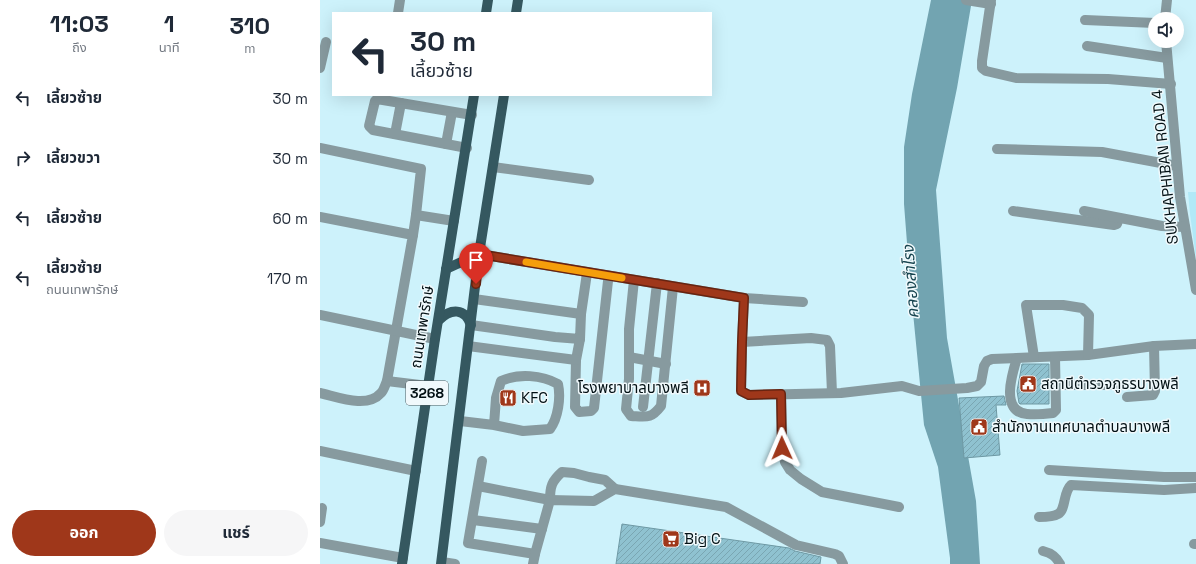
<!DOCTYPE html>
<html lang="th">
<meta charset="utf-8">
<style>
:root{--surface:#fff;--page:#f6f6f7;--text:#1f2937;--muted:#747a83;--accent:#9f371a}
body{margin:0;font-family:"Space Grotesk","Noto Sans Thai",sans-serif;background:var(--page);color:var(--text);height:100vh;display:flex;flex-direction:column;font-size:15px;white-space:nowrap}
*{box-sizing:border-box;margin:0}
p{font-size:13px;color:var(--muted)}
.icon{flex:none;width:22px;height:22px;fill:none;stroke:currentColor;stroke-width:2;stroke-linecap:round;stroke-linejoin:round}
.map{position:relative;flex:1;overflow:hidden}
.sheet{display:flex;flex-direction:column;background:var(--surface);width:320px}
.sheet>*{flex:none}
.top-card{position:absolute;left:12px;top:12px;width:380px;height:84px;border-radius:0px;box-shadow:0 4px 16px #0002;background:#fff;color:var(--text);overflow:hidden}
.controls{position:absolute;left:828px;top:12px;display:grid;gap:8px}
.controls a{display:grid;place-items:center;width:36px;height:36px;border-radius:50%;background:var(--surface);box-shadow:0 4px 16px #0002;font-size:20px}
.pin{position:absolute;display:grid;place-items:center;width:34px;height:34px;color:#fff;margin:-41px -17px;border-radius:50% 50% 50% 0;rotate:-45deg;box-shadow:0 0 4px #0007}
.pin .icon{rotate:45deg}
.me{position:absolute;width:44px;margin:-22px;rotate:359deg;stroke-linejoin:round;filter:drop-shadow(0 0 3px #0008)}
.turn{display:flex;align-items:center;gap:14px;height:84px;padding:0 12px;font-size:18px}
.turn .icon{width:52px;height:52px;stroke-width:2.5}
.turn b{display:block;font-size:28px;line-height:34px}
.eta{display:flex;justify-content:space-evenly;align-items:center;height:68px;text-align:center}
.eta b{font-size:24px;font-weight:700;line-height:28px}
.action{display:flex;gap:8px;margin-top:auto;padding:8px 12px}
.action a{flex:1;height:46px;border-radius:24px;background:var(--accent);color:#fff;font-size:16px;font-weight:700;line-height:46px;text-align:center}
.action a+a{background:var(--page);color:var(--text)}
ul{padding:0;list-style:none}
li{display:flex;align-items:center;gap:12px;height:60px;padding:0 12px}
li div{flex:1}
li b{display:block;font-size:15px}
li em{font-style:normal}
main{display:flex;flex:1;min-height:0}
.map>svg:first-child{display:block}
.built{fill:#b1e9f7}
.water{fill:#72a4b1}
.building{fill:url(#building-hatch);stroke:#6e99a4}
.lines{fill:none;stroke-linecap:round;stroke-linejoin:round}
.minor{stroke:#879a9f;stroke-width:10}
.major{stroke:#355860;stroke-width:10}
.route-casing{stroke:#672411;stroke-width:10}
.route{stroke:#9f371a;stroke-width:7}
.slow{stroke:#f59e0b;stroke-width:7}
.labels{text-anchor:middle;stroke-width:3;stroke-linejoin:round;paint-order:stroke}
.shield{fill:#f0f9fc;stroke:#49565a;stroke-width:1}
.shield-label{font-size:14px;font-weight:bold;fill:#021014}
.street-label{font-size:15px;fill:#021014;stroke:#f0f9fc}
.poi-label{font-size:15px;fill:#021014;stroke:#f0f9fc;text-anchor:start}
.water-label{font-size:16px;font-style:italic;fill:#17444f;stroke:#f0f9fc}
</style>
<main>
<section class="sheet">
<div class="eta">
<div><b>11:03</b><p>ถึง</p></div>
<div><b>1</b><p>นาที</p></div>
<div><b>310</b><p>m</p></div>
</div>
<ul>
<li><svg class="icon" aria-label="left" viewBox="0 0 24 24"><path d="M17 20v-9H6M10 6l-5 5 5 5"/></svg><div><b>เลี้ยวซ้าย</b></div><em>30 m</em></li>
<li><svg class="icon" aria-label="right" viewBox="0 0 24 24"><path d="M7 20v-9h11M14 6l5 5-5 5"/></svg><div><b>เลี้ยวขวา</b></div><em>30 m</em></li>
<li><svg class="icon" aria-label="left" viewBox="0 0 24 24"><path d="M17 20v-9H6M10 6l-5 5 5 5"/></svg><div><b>เลี้ยวซ้าย</b></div><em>60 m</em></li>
<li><svg class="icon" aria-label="left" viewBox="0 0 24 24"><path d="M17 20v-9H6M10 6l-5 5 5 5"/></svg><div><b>เลี้ยวซ้าย</b><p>ถนนเทพารักษ์</p></div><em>170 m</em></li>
</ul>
<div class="action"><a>ออก</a><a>แชร์</a></div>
</section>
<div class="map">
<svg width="876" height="564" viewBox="0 0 876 564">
<defs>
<pattern id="building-hatch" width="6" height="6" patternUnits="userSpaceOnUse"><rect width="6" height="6" fill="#8fc2d0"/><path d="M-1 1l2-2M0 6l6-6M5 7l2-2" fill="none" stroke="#7aa6b2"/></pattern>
</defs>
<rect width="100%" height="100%" fill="#cdf2fb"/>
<path class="built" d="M868 192H876V258L870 214Z"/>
<path class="water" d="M611 0H652L637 88 616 190 627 338 656 501 660 564H630V558L618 467 604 425 590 282 584 204V147L592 94Z"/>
<g class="building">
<path d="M702 364H729V404H700L699 403 697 391Z"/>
<path d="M684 396 686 405H676L680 455 644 458 639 398Z"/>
<path d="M302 524 469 548 475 551 501 557 500 564H296Z"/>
</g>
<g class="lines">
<g class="minor">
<path d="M646 0 671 4"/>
<path d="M671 0 662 61V68L666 71 696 78 788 79 851 84"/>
<path d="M78 13 80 0"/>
<path d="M845 19 847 0"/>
<path d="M765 20 835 23"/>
<path d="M846 41 860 197 876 290"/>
<path d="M767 46 847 58"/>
<path d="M0 68 6 42"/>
<path d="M75 134 81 103"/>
<path d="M126 144 132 112"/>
<path d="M0 148 101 169 96 215 134 221"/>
<path d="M147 148 53 130 49 126 55 101 57 99 152 115"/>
<path d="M677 149 782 152 857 166"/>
<path d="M173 167 269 180"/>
<path d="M693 211 794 225 797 224 799 218"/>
<path d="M764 211 842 226 865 227"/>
<path d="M0 217 93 235 67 381"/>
<path d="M93 235 96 215"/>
<path d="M159 254 424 298 483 302"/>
<path d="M314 280 309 329V379L306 409 311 416C327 417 331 419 341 406L353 287"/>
<path d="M424 298 422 342 421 391 429 395 521 393 582 386 599 391 647 388 657 386 661 382 664 366 667 361 672 359 768 355 834 346 876 344"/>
<path d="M154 299 261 314"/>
<path d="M0 315 115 339"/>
<path d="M151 325 235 337 260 339 261 314 267 273"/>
<path d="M260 339 256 360 255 407 259 412 271 411 274 408 288 281"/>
<path d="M422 342 491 338 507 340 510 346 512 393"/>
<path d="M148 346 256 360"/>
<path d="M309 357 346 364"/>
<path d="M714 357 706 305H743L762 308 769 315 768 355"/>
<path d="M697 358C692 374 680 412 707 414 716 415 725 414 733 413L736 410 735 357"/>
<path d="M736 385H807"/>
<path d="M0 393C18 397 47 409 61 393 64 390 65 385 67 381L108 386"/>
<path d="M461 394 462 448 465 462 470 470 481 479 502 492 579 507"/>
<path d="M807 397 833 395 835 391 834 346"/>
<path d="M323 407 337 283"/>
<path d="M140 421 174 425 203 431 230 429C238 418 241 398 238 384 222 375 198 373 181 381L176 398 174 425"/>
<path d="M0 451 96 471"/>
<path d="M162 461 148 543 215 554"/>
<path d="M729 470 844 477H876"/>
<path d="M158 486 230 500C230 486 232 481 242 472L254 473 269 477 285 480 295 489"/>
<path d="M719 517C725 517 733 517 738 514 746 510 743 492 751 485L844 490 876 488"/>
<path d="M153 520 222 529"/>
<path d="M0 522 2 508"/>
<path d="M0 543 83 558"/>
<path d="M874 544H876"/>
<path d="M723 551C731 553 736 556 740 564"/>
<path d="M122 562 135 564"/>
<path d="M213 564 215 554 230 500 274 501 295 489 406 507 476 545 515 554 519 556 523 564"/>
</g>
<g class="major">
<path d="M166 13 168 0"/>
<path d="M196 13 198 0"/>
<path d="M126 269 159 254"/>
<path d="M119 320C131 308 145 308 151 325"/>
<path d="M82 564 115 339 154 95"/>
<path d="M121 564 159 254 184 95"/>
</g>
</g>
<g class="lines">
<defs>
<path id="route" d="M156 284 159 254 424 298 422 342 421 391 429 395 461 394 462 448"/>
</defs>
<use href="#route" class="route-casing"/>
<use href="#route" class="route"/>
<path class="slow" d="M206 262 302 278"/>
</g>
<defs>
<symbol id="civic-square" viewBox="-11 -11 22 22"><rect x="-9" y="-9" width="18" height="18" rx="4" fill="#9f371a" stroke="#f0f9fc"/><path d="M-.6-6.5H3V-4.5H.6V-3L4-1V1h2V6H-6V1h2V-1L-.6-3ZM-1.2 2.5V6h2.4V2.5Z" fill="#fff"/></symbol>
<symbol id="hospital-square" viewBox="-11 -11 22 22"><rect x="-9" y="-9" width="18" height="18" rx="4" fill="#9f371a" stroke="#f0f9fc"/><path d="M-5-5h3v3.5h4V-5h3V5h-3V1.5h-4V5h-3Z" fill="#fff"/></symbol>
<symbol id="restaurant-square" viewBox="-11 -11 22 22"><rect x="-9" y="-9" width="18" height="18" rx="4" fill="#9f371a" stroke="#f0f9fc"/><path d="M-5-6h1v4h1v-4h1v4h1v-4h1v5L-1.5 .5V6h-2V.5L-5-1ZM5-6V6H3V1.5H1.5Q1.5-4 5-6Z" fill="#fff"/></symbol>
<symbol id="supermarket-square" viewBox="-11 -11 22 22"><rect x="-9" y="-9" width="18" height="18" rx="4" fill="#9f371a" stroke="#f0f9fc"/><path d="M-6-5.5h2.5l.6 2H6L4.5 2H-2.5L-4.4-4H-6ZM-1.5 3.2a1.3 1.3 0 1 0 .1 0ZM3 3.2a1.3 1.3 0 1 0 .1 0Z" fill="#fff"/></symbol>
</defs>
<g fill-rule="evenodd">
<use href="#civic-square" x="698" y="374" width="20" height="20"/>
<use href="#hospital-square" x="372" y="378" width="20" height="20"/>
<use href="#restaurant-square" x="178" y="388" width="20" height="20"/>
<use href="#civic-square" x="649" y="417" width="20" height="20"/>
<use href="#supermarket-square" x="341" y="529" width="20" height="20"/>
</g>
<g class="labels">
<rect class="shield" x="86" y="381" width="42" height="24" rx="3"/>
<g class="shield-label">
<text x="107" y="398">3268</text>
</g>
<g class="street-label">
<text transform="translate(845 167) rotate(-96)" y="5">SUKHAPHIBAN ROAD 4</text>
<text transform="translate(102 327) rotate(-81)" y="5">ถนนเทพารักษ์</text>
</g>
<g class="poi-label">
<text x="721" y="389">สถานีตำรวจภูธรบางพลี</text>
<text x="369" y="393" text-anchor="end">โรงพยาบาลบางพลี</text>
<text x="201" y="403">KFC</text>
<text x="672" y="432">สำนักงานเทศบาลตำบลบางพลี</text>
<text x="364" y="544">Big C</text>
</g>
<g class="water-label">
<text transform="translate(590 282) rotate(-94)" y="6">คลองสำโรง</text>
</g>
</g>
</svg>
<div class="controls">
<a><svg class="icon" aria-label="sound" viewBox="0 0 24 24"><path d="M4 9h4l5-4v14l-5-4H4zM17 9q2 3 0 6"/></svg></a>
</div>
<div class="pin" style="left:156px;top:284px;background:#d93025"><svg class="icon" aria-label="arrive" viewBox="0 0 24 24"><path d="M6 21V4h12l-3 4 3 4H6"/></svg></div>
<svg class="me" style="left:462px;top:448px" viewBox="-20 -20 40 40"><path d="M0-17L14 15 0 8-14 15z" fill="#9f371a" stroke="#fff" stroke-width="4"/></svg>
<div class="top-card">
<div class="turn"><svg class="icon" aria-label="left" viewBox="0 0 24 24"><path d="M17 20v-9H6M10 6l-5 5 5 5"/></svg><div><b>30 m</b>เลี้ยวซ้าย</div></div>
</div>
</div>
</main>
